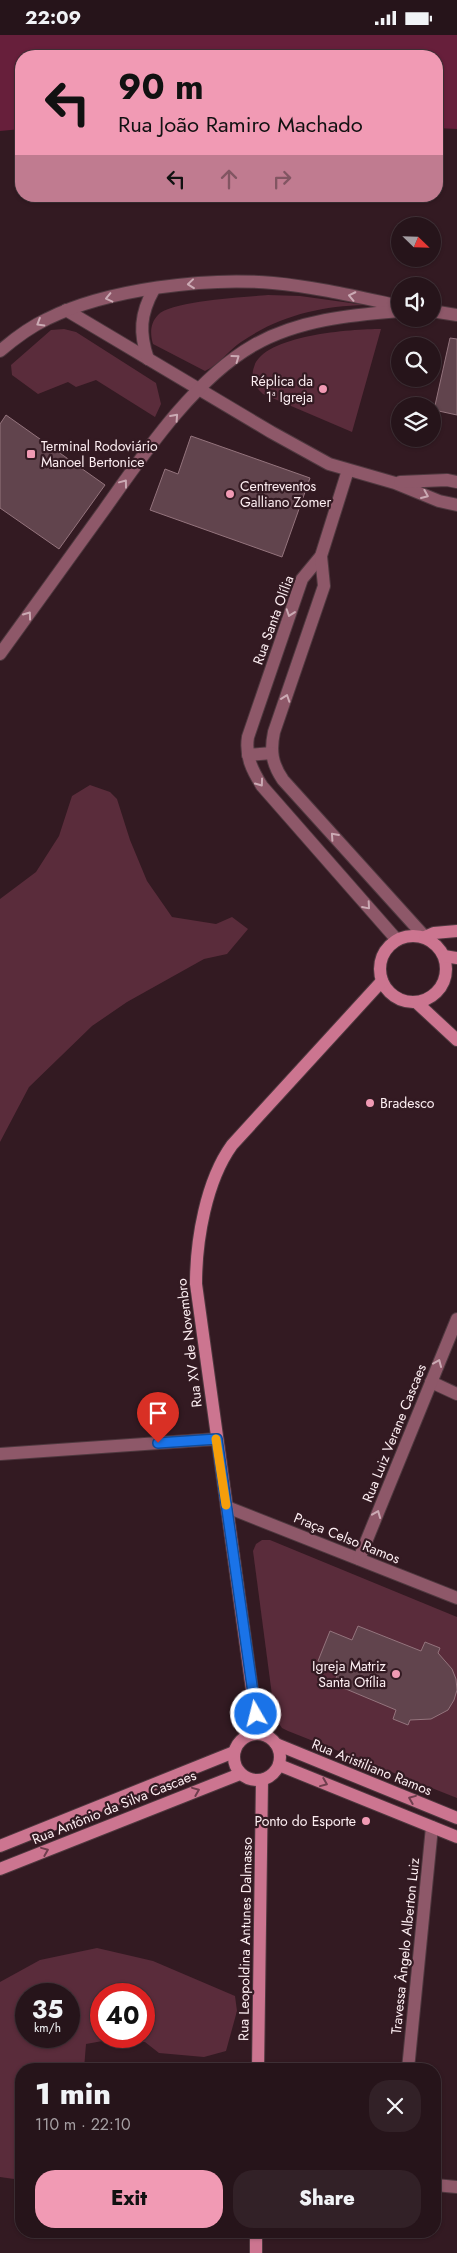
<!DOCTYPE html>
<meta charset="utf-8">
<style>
:root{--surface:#26141a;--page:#322127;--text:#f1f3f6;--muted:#a49ea2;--line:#423339;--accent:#f19ab4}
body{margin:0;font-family:Jost,sans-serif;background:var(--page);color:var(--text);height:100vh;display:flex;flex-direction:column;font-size:19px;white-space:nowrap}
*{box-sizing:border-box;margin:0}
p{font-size:16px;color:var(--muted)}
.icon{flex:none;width:28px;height:28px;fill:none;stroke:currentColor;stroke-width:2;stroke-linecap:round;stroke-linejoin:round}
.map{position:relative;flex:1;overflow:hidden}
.side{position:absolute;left:15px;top:2028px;width:426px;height:175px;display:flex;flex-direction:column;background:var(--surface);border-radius:20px;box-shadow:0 1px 4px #0004,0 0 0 1px var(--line)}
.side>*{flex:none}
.guide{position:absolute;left:15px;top:15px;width:428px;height:152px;border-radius:20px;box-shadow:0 1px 4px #0004,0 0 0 1px var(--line);background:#f19ab4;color:#111;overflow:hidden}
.needle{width:32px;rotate:113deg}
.controls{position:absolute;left:391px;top:182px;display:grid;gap:10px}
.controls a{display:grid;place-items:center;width:50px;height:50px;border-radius:50%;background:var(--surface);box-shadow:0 1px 4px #0004,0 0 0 1px var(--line);font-size:25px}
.speed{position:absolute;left:15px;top:1948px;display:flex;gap:10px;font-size:25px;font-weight:700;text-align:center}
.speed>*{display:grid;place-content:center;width:65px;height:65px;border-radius:50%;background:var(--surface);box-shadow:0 1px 4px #0004,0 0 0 1px var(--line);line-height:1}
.speed small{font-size:12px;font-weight:400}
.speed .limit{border:8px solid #d22;background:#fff;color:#111}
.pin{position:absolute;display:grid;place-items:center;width:42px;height:42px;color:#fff;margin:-51px -21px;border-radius:50% 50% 50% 0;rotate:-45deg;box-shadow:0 0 5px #0007}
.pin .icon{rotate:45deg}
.me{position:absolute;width:55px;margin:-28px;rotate:352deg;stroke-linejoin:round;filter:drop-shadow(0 0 4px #0008)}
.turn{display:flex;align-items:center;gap:18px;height:105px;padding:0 20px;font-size:22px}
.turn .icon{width:65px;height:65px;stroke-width:2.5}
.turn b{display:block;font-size:35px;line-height:42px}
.lanes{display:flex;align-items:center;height:48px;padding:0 20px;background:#0003;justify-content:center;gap:25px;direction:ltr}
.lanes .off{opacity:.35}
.round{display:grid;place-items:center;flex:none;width:52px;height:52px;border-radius:20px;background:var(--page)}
.headline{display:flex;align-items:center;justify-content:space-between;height:85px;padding:0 20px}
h1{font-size:30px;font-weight:800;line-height:38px}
.primary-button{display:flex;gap:10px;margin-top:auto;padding:10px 20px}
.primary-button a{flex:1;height:58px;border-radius:20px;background:var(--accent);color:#111;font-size:20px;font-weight:800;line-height:58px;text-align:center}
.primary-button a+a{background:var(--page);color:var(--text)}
.status{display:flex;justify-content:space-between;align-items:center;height:35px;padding:0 25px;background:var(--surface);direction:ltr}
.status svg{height:14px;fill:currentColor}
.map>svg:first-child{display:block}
.green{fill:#5a2c3b;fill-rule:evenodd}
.water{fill:#671f3b}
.building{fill:#61444d;stroke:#94747d}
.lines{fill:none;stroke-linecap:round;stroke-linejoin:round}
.street-casing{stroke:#4f383f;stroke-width:14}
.secondary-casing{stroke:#4f383f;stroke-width:14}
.street{stroke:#8e5869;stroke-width:12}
.secondary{stroke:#cc7590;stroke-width:12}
.oneway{stroke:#cbaab4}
.oneway2{stroke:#703e4e}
.route-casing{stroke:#114b97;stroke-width:12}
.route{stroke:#1a73e8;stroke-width:9}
.slow{stroke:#f59e0b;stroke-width:9}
.poi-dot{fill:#f19ab4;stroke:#331a22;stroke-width:2}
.labels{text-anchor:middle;stroke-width:4.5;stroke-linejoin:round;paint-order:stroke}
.poi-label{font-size:14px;fill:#fdeef2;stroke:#331a22;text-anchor:end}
.street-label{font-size:14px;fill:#fdeef2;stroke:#331a22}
</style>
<div class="status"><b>22:09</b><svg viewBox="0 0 49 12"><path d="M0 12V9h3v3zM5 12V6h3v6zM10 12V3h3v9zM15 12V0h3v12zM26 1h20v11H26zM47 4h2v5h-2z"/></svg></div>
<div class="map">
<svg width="457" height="2218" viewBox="0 0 457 2218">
<rect width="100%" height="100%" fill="#331a22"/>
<g class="green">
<path d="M268 260 300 261 365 270C320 271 279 281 241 307 229 315 219 330 205 336L153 309C150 299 150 288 158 280 170 266 247 262 268 260Z"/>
<path d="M64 294 76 297 156 348 161 369 155 382 96 345 76 352 68 347 38 359 12 340 11 330 51 295Z"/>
<path d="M381 294 352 397 263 359C255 352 250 343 254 332 263 300 352 294 381 294Z"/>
<path d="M90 750 110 757 117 764 130 805 147 846 172 882 216 889 232 882 248 894 227 919 204 924 127 967 92 991 29 1052 0 1107V864L36 837 59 801 72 761Z"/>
<path d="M262 1505H270L457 1582V1763L288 1696 282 1693 275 1683 253 1516 256 1509Z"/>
<path d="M97 1913 153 1926 235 1961 237 1976 226 2016 204 2022 159 2018 145 2007 108 2005 86 2009 84 2034H21V2145L0 2142V1947L40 1925ZM26 1959H69V2001H26ZM101 1959H144V2001H101Z"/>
</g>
<path class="water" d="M0 0H457V94L436 93V21H21V94L0 96Z"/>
<g class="building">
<path d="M450 303 457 304V380L434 375Z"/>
<path d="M6 380 105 450 59 514 0 473V389Z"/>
<path d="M191 401 310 443 282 522 150 475 165 434 178 439Z"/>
<path d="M358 1591 421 1616 425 1607 440 1613 438 1618 452 1634 456 1644 457 1655 454 1665 448 1675 431 1684 410 1685 408 1690 393 1684 396 1675 334 1649 339 1635 318 1626 330 1596 352 1605Z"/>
</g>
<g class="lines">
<defs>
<g id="street">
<path d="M66 275 271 397 329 429 395 448 439 466 457 470"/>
<path d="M432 276 457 280"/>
<path d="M0 316C14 304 30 292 47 284 107 254 207 242 273 248 316 252 358 262 400 271"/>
<path d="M148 324C139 298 140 279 154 254"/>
<path d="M348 435 321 521 302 544 248 702C245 721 252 735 262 751L397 905"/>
<path d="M400 447 447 445 457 447"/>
<path d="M321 521 324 551 274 697C270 716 272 729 283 745L425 902"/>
<path d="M0 619C35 571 69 523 104 475 143 420 194 344 254 310 298 285 350 280 400 276"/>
<path d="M248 720 272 718"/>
<path d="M431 1347 457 1359"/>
<path d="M0 1419 217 1404"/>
<path d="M227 1472 457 1563"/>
<path d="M359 1524 457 1284"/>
<path d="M408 2034 432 1792"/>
<path d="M435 2150 457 2152"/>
</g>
<g id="secondary">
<circle cx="413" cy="934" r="33"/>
<path d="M425 902 434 898 457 896"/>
<path d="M444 921 457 923"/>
<path d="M416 967 457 1005"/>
<path d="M258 1698 196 1249C196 1205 206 1146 232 1110L382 946"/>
<circle cx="257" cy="1722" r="23"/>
<path d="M276 1709 457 1783"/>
<path d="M279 1730 457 1802"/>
<path d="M0 1811 234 1717"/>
<path d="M0 1834 240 1739"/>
<path d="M258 2034 262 1745"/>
<path d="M256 2218V2196"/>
</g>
</defs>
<use href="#street" class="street-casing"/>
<use href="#secondary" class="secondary-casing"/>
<use href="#street" class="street"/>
<use href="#secondary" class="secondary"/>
</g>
<defs><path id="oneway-chevron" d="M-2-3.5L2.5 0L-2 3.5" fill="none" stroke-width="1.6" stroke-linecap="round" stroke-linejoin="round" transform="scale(1.25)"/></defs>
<g class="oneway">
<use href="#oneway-chevron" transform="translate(191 249) rotate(174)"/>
<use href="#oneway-chevron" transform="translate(352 261) rotate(-168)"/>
<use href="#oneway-chevron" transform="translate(109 263) rotate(167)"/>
<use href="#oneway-chevron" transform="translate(40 288) rotate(149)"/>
<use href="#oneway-chevron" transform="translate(236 323) rotate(-36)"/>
<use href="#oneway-chevron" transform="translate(175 382) rotate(-48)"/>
<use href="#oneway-chevron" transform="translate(124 448) rotate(-53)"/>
<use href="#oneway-chevron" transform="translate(425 460) rotate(23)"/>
<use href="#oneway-chevron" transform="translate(290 578) rotate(109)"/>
<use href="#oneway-chevron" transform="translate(28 580) rotate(-54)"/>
<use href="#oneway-chevron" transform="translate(286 663) rotate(-71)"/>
<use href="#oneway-chevron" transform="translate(260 748) rotate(54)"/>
<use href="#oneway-chevron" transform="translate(334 801) rotate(-132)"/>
<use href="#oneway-chevron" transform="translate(367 871) rotate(49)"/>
<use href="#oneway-chevron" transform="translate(438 1328) rotate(-67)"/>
<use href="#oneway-chevron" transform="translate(377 1479) rotate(-68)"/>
</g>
<g class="oneway2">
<use href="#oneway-chevron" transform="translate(324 1748) rotate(22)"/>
<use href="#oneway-chevron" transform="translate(196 1756) rotate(-22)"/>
<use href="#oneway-chevron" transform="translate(412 1764) rotate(-158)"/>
<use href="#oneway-chevron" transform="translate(45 1816) rotate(-22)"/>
</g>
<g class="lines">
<defs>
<path id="route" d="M158 1408 217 1404 256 1679"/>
</defs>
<use href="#route" class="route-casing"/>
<use href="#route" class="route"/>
<path class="slow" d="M216 1404 226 1470"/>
</g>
<g class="poi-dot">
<circle cx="323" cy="354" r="5"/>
<rect x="26" y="414" width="10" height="10" rx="2.5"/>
<circle cx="230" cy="459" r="5"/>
<circle cx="370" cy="1068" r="5"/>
<circle cx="396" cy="1639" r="5"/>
<circle cx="366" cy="1786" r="5"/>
</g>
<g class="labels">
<g class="poi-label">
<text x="313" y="351">Réplica da<tspan x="313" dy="16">1ª Igreja</tspan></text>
<text x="41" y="416" text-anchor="start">Terminal Rodoviário<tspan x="41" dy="16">Manoel Bertonice</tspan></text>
<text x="240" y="456" text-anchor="start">Centreventos<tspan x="240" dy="16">Galliano Zomer</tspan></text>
<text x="380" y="1073" text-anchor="start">Bradesco</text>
<text x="386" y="1636">Igreja Matriz<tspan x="386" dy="16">Santa Otília</tspan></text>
<text x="356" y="1791">Ponto do Esporte</text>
</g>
<g class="street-label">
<text transform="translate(273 585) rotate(-70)" y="5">Rua Santa Olília</text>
<text transform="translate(189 1308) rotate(-97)" y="5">Rua XV de Novembro</text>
<text transform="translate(394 1398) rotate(-68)" y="5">Rua Luiz Verane Cascaes</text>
<text transform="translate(347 1503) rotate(22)" y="5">Praça Celso Ramos</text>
<text transform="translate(372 1732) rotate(22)" y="5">Rua Aristiliano Ramos</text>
<text transform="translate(114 1772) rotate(-22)" y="5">Rua Antônio da Silva Cascaes</text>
<text transform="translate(245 1904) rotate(-89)" y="5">Rua Leopoldina Antunes Dalmasso</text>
<text transform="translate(405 1911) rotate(-84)" y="5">Travessa Ângelo Alberton Luiz</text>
</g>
</g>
</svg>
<div class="controls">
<a><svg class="needle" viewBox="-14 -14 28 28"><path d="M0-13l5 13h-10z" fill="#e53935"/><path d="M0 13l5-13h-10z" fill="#a49ea2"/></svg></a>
<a><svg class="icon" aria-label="sound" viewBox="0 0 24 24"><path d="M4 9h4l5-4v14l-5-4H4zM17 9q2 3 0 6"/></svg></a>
<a><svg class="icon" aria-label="search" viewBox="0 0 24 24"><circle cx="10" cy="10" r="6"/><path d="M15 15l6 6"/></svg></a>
<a><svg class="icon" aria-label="layers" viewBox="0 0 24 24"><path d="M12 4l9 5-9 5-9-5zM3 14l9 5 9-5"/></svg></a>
</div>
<div class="speed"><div>35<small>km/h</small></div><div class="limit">40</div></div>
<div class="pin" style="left:158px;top:1408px;background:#d93025"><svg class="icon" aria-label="arrive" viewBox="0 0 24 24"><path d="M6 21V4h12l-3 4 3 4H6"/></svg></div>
<svg class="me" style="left:256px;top:1679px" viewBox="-20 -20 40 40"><circle r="17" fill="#1a73e8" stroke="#fff" stroke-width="3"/><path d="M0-11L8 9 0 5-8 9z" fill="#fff"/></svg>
<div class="guide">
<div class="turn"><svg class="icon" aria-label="left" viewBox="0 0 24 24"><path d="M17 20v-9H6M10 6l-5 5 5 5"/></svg><div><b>90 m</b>Rua João Ramiro Machado</div></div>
<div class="lanes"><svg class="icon" aria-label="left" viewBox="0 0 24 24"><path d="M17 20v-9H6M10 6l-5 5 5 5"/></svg><svg class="icon off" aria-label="ahead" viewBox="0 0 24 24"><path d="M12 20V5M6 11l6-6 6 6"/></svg><svg class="icon off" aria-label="right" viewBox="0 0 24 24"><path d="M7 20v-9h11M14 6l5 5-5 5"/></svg></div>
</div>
<section class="side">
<div class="headline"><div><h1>1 min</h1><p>110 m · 22:10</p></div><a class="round"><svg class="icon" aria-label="close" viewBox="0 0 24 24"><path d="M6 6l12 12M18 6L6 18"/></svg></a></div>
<div class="primary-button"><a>Exit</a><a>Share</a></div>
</section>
</div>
